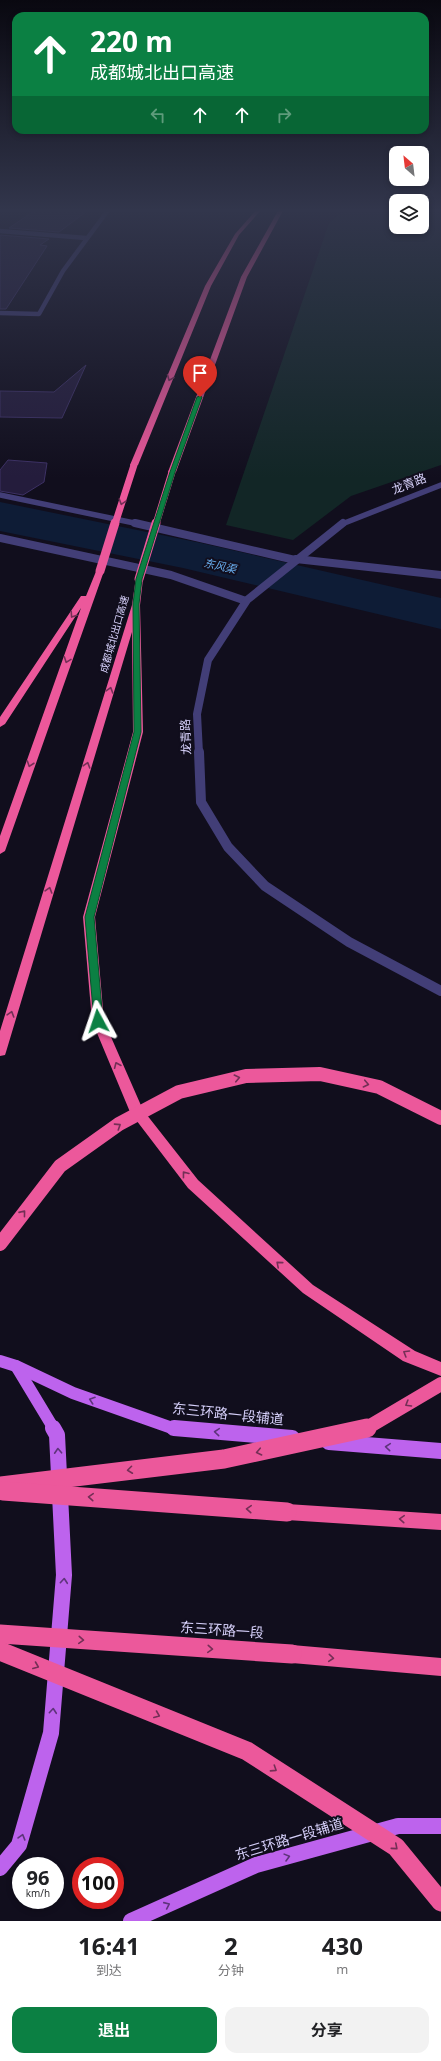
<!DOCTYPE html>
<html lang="zh">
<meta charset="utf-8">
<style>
:root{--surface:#fff;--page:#f2f2f2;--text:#202124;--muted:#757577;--accent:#0b8043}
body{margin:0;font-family:"Open Sans","Noto Sans SC",sans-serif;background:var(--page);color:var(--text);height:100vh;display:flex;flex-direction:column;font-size:15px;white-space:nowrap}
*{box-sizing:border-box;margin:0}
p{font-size:13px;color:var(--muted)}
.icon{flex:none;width:22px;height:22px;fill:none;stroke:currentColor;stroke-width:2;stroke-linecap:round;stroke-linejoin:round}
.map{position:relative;height:1921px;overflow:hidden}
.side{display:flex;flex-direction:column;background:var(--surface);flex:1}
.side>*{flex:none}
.banner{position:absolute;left:12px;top:12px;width:417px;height:122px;border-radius:12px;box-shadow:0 2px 6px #0003;background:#0b8043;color:#fff;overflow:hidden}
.needle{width:26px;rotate:332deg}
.tools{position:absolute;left:389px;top:146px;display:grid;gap:8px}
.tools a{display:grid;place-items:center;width:40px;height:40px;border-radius:8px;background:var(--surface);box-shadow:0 2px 6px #0003;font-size:20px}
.speed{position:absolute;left:12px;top:1857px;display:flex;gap:8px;font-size:20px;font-weight:700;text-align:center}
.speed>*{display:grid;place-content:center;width:52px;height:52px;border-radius:50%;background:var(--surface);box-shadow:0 2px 6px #0003;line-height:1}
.speed small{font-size:10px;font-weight:400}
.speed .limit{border:6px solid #d22;background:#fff;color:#111}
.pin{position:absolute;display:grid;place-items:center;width:34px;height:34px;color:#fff;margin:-41px -17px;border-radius:50% 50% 50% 0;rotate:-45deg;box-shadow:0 0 4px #0007}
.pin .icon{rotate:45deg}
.me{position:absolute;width:44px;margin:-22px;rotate:355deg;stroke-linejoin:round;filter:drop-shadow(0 0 3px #0008)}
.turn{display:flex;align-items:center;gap:14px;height:84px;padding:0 12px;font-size:18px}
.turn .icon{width:52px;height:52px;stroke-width:2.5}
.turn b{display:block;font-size:28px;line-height:34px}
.lanes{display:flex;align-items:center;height:38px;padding:0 12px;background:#0003;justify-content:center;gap:20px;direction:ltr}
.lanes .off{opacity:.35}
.eta{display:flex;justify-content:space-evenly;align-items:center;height:68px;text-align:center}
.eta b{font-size:24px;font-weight:700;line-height:28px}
.cta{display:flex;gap:8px;margin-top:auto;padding:8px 12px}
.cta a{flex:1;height:46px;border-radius:12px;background:var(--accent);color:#fff;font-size:16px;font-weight:700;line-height:46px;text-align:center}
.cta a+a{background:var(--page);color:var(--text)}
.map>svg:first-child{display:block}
.green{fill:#122626}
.water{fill:#0e1c36}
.building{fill:#241c3c;stroke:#3d3165}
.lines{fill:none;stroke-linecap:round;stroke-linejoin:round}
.minor-far3{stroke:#423e77;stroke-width:4.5}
.minor-far2{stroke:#423e77;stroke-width:5.5}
.minor-far1{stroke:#423e77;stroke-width:8}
.minor{stroke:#423e77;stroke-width:10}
.major-far1{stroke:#bd63ed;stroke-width:12}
.major{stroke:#bd63ed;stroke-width:16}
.highway{fill:#ec589b;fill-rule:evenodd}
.highway-bridge-far3{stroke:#ec589b;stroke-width:7}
.highway-bridge-far2{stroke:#ec589b;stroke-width:9}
.highway-bridge-far1{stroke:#ec589b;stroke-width:14}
.highway-bridge{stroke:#ec589b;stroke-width:19}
.oneway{stroke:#742f56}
.oneway2{stroke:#5e347b}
.route{fill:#0b8043;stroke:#07532c}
.labels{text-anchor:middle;stroke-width:4;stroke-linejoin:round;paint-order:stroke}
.far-street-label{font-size:10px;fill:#d6d0fa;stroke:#110e1d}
.far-water-label{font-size:11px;font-style:italic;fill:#69adee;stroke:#110e1d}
.street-label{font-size:12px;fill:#d6d0fa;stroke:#110e1d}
.near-street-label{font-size:14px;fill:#d6d0fa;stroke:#110e1d}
</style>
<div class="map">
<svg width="441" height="1921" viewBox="0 0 441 1921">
<rect width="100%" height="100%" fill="#110e1d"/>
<path class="green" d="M345 209H396V227H422V209H441V465L351 496 293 540 226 525 329 223Z"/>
<path class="water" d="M0 502 201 543 441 598V629L183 568 0 531Z"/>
<g class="building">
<path d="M37 209H90L59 232 9 228Z"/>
<path d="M0 235 49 239 40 245 47 246 6 309H0Z"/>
<path d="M86 365 62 418 0 417V391L54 392Z"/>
<path d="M8 460 47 463 44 482 23 495 0 491V470Z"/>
</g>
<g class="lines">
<g class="minor-far3">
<path d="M0 231 86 238"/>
<path d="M0 313 39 314 63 271 109 209"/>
</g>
<g class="minor-far2">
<path d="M0 495 139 524"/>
<path d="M342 524 441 485"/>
</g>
<g class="minor-far1">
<path d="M135 523 295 560"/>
<path d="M0 538 171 575 246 601"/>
<path d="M296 559 441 575"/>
<path d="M199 753 197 714 208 660 247 600 343 523"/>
</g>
<path class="minor" d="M199 752 201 802 228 847 265 886 349 942 441 991"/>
<g class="major-far1">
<path d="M0 1361 16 1366 73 1393 172 1428 186 1429"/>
<path d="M16 1366 54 1429"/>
</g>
<g class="major">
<path d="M174 1428 292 1438"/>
<path d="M329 1442 441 1451"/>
<path d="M0 1868 19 1845 51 1733 64 1575 57 1435 53 1428"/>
<path d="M131 1921 256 1865 398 1826H441"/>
</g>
<g class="highway">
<path d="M257 209H262L239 235 211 286 138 465 131 467 130 465 205 286 235 234Z"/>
<path d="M279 209H284L247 277 176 472 169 474 168 472 241 277Z"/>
<path d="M97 569 104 571 5 851 0 854V836L81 608 5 724 0 727V717L81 596H86Z"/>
<path d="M136 577 143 579 140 605 143 732 95 917 104 1021 143 1110 198 1180 313 1285 415 1351 441 1362V1376L403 1361 303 1293 188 1188 130 1112 92 1021 83 917 133 732 132 632 6 1052 5 1055 0 1056V1031L132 605Z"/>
<path d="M287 1504 441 1514V1530L287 1520 281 1518 278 1512 281 1506Z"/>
<path d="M292 1645 441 1658V1676L292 1663 285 1660 283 1654 285 1648Z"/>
</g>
<g class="highway-bridge-far3">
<path d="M115 524 134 465"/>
<path d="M156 524 172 472"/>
</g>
<g class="highway-bridge-far2">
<path d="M100 571 115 523"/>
<path d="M139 579 156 523"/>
</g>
<g class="highway-bridge-far1">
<path d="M0 1244 60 1166 119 1124 179 1092 246 1076 320 1074 379 1087 441 1118"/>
<path d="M365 1429 441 1384"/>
</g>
<g class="highway-bridge">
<path d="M0 1486 224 1459 367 1428"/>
<path d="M3 1491 287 1512"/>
<path d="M0 1634 292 1654"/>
<path d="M0 1651 247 1751 396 1847 441 1902"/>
</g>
</g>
<defs><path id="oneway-chevron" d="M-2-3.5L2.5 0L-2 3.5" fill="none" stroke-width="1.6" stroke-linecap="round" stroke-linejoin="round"/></defs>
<g class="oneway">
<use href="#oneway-chevron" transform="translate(170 378) rotate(112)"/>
<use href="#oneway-chevron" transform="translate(122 502) rotate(107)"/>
<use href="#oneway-chevron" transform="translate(73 615) rotate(124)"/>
<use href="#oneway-chevron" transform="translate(67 660) rotate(110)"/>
<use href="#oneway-chevron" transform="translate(110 690) rotate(-73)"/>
<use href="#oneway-chevron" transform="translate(30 764) rotate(109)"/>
<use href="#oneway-chevron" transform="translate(87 765) rotate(-73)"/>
<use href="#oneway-chevron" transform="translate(49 890) rotate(-73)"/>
<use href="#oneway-chevron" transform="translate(11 1014) rotate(-73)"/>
<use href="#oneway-chevron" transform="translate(117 1065) rotate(-113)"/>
<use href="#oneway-chevron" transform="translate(237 1078) rotate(-13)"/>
<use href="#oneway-chevron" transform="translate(366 1084) rotate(12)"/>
<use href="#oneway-chevron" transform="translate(118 1126) rotate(-33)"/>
<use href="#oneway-chevron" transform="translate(185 1174) rotate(-128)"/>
<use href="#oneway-chevron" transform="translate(23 1213) rotate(-51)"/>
<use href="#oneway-chevron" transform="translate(279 1264) rotate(-139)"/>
<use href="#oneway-chevron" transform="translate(406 1353) rotate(-149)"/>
<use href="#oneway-chevron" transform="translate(408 1404) rotate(149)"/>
<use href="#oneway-chevron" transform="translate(259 1452) rotate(168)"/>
<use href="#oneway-chevron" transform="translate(130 1470) rotate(173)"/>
<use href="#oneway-chevron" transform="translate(91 1497) rotate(-176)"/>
<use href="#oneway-chevron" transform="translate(249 1509) rotate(-176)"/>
<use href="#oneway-chevron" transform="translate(402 1519) rotate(-176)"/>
<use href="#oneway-chevron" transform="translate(81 1640) rotate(4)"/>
<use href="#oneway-chevron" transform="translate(210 1649) rotate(4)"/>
<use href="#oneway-chevron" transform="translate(331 1658) rotate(5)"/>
<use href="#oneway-chevron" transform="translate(36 1666) rotate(22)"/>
<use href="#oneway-chevron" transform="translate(157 1715) rotate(22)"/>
<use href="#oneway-chevron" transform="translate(274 1769) rotate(33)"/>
<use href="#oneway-chevron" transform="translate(395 1847) rotate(41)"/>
</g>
<g class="oneway2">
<use href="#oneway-chevron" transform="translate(92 1400) rotate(-161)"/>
<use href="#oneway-chevron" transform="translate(217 1432) rotate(-175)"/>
<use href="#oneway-chevron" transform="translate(388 1447) rotate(-175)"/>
<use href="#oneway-chevron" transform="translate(58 1451) rotate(-93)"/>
<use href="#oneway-chevron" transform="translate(64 1581) rotate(-85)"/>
<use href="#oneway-chevron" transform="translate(53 1711) rotate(-85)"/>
<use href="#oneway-chevron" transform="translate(22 1837) rotate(-74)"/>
<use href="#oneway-chevron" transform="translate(287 1857) rotate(-15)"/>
<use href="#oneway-chevron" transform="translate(167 1905) rotate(-24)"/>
</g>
<linearGradient id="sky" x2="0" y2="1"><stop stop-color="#090810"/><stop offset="0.44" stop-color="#32364c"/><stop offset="1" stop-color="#32364c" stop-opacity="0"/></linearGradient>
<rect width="441" height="478" fill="url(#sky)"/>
<path class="route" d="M200 396 202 397 175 472 142 579 139 604 141 732 94 917 103 1021 98 1024 94 1021 85 917 134 732 133 604 136 579 170 472 197 397Z"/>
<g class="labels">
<g class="far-street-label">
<text transform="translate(114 634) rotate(-74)" y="4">成都城北出口高速</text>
</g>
<g class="far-water-label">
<text transform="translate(220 566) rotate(12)" y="4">东风渠</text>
</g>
<g class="street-label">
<text transform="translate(409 484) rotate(-21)" y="4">龙青路</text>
<text transform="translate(186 737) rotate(-92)" y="4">龙青路</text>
</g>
<g class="near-street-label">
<text transform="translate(228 1414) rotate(6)" y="5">东三环路一段辅道</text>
<text transform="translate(222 1630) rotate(4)" y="5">东三环路一段</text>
<text transform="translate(289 1839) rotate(-17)" y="5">东三环路一段辅道</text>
</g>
</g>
</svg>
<div class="tools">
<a><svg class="needle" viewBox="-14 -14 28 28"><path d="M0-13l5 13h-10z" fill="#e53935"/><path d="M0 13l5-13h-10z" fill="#757577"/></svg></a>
<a><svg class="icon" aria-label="layers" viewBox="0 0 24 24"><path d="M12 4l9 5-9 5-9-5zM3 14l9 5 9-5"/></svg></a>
</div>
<div class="speed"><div>96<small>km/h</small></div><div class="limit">100</div></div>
<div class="pin" style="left:200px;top:397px;background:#d93025"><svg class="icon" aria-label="arrive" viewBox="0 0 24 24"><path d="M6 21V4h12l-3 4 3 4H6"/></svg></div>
<svg class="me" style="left:98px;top:1021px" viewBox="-20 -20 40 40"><path d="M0-17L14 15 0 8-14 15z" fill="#0b8043" stroke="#fff" stroke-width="4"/></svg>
<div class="banner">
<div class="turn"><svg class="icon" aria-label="ahead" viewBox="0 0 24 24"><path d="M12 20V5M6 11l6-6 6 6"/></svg><div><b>220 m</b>成都城北出口高速</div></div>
<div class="lanes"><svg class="icon off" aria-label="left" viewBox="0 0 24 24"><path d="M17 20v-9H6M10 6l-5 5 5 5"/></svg><svg class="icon" aria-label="ahead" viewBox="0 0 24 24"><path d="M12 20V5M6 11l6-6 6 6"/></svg><svg class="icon" aria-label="ahead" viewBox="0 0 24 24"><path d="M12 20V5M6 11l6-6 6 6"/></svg><svg class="icon off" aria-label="right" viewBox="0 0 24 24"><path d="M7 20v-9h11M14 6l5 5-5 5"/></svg></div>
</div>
</div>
<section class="side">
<div class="eta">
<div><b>16:41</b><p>到达</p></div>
<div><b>2</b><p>分钟</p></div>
<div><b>430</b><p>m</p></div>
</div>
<div class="cta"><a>退出</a><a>分享</a></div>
</section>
